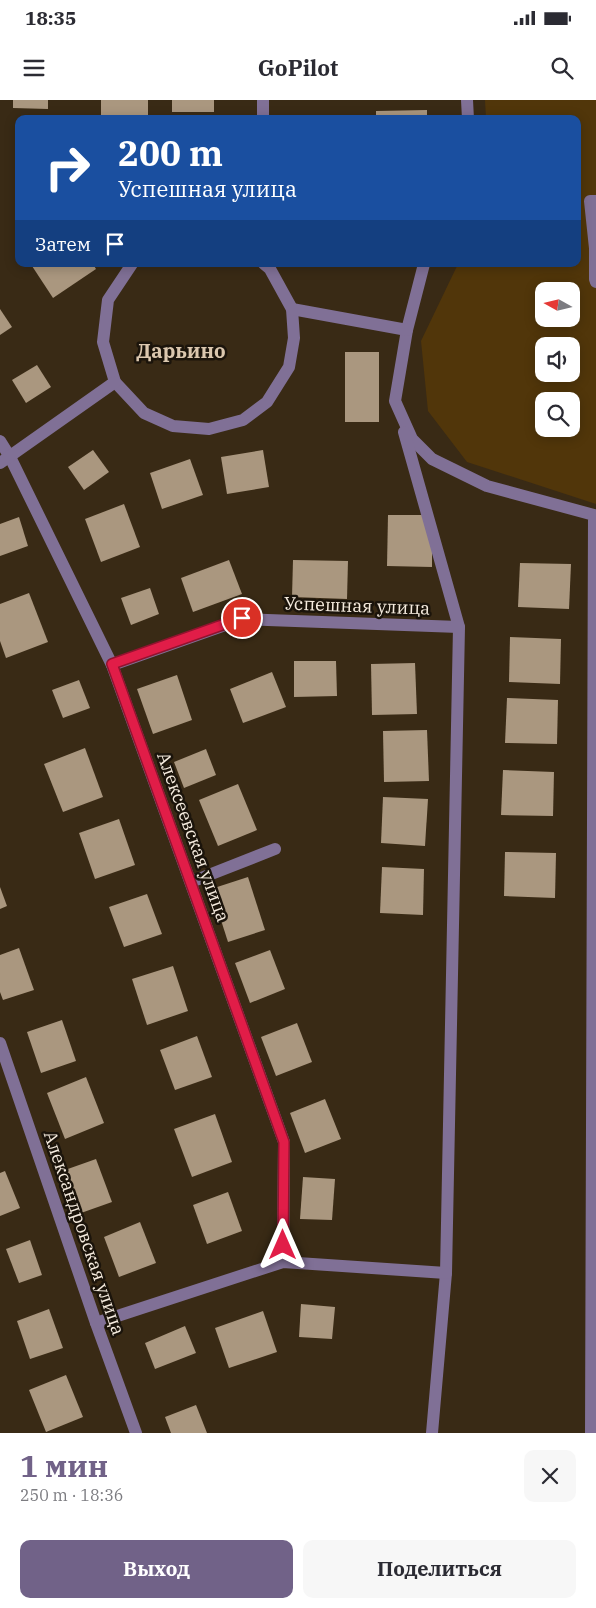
<!DOCTYPE html>
<html lang="ru">
<meta charset="utf-8">
<style>
:root{--surface:#fff;--page:#f7f7f7;--text:#2b2b33;--muted:#7c7c81;--accent:#716288}
body{margin:0;font-family:"IBM Plex Serif",serif;background:var(--page);color:var(--text);height:100vh;display:flex;flex-direction:column;font-size:19px;white-space:nowrap}
*{box-sizing:border-box;margin:0}
p{font-size:16px;color:var(--muted)}
.icon{flex:none;width:28px;height:28px;fill:none;stroke:currentColor;stroke-width:2;stroke-linecap:round;stroke-linejoin:round}
.map{position:relative;height:1333px;overflow:hidden}
.sheet{display:flex;flex-direction:column;background:var(--surface);flex:1}
.sheet>*{flex:none}
.hud{position:absolute;left:15px;top:15px;width:566px;height:152px;border-radius:10px;box-shadow:0 2px 12px #0003;background:#1a4fa0;color:#fff;overflow:hidden}
.needle{width:32px;rotate:278deg}
.controls{position:absolute;left:535px;top:182px;display:grid;gap:10px}
.controls a{display:grid;place-items:center;width:45px;height:45px;border-radius:10px;background:var(--surface);box-shadow:0 2px 12px #0003;font-size:25px}
.pin{position:absolute;display:grid;place-items:center;width:42px;height:42px;color:#fff;margin:-21px;border:2px solid #fff;border-radius:50%;box-shadow:0 1px 5px #0007}
.me{position:absolute;width:55px;margin:-28px;rotate:0deg;stroke-linejoin:round;filter:drop-shadow(0 0 4px #0008)}
.turn{display:flex;align-items:center;gap:18px;height:105px;padding:0 20px;font-size:22px}
.turn .icon{width:65px;height:65px;stroke-width:2.5}
.turn b{display:block;font-size:35px;line-height:42px}
.then{display:flex;align-items:center;height:48px;padding:0 20px;background:#0003;gap:10px;font-size:19px}
.round{display:grid;place-items:center;flex:none;width:52px;height:52px;border-radius:10px;background:var(--page)}
.head{display:flex;align-items:center;justify-content:space-between;height:85px;padding:0 20px}
h1{font-size:30px;font-weight:700;line-height:38px;color:var(--accent)}
.button{display:flex;gap:10px;margin-top:auto;padding:10px 20px}
.button a{flex:1;height:58px;border-radius:10px;background:var(--accent);color:#fff;font-size:20px;font-weight:700;line-height:58px;text-align:center}
.button a+a{background:var(--page);color:var(--text)}
.status{display:flex;justify-content:space-between;align-items:center;height:35px;padding:0 25px;background:var(--surface);direction:ltr}
.status svg{height:14px;fill:currentColor}
header{display:flex;justify-content:space-between;align-items:center;height:65px;padding:0 20px;background:var(--surface);font-size:22px;font-weight:700}
.map>svg:first-child{display:block}
.green{fill:#51360a;fill-rule:evenodd}
.building{fill:#aa977f}
.lines{fill:none;stroke-linecap:round;stroke-linejoin:round}
.minor{stroke:#807096;stroke-width:12}
.route-casing{stroke:#92132f;stroke-width:12}
.route{stroke:#e11d48;stroke-width:9}
.labels{text-anchor:middle;stroke-width:5;stroke-linejoin:round;paint-order:stroke}
.street-label{font-size:18px;fill:#f6ecdf;stroke:#1b140b}
.quarter-label{font-size:20px;font-weight:bold;fill:#dbc7ae;stroke:#1b140b}
</style>
<div class="status"><b>18:35</b><svg viewBox="0 0 49 12"><path d="M0 12V9h3v3zM5 12V6h3v6zM10 12V3h3v9zM15 12V0h3v12zM26 1h20v11H26zM47 4h2v5h-2z"/></svg></div>
<header><svg class="icon" aria-label="menu" viewBox="0 0 24 24"><path d="M4 6h16M4 12h16M4 18h16"/></svg>GoPilot<svg class="icon" aria-label="search" viewBox="0 0 24 24"><circle cx="10" cy="10" r="6"/><path d="M15 15l6 6"/></svg></header>
<div class="map">
<svg width="596" height="1333" viewBox="0 0 596 1333">
<rect width="100%" height="100%" fill="#392a15"/>
<path class="green" d="M485 0H596V404L467 362 428 311 421 241 458 164H578V19H486ZM544 191H571V219H544ZM544 246H571V274H544ZM544 301H571V329H544Z"/>
<g class="building">
<path d="M13 0H48V9L13 8Z"/>
<rect x="101" y="0" width="47" height="15"/>
<rect x="172" y="0" width="42" height="12"/>
<path d="M427 10V19H376V11Z"/>
<path d="M36 164H93L96 169 53 198 32 166Z"/>
<path d="M0 209 12 227 0 235Z"/>
<rect x="345" y="252" width="34" height="70"/>
<path d="M37 265 51 287 26 303 12 280Z"/>
<path d="M93 350 109 372 84 390 68 367Z"/>
<path d="M263 350 269 387 227 394 221 357Z"/>
<path d="M190 359 203 395 162 409 150 373Z"/>
<path d="M124 404 140 447 101 462 85 419Z"/>
<path d="M388 415H432V467L387 466Z"/>
<path d="M19 417 28 446 0 456V424Z"/>
<path d="M229 460 242 494 193 512 181 478Z"/>
<path d="M293 460 348 461 347 499 292 497Z"/>
<path d="M520 463 571 464 569 509 518 507Z"/>
<path d="M150 488 159 514 131 525 121 498Z"/>
<path d="M29 493 48 542 6 558 0 541V504Z"/>
<path d="M510 537 561 539 560 584 509 582Z"/>
<path d="M294 561H336L337 596 294 597Z"/>
<path d="M415 563 417 614 372 615 371 564Z"/>
<path d="M272 572 286 607 243 623 230 589Z"/>
<path d="M177 575 192 620 153 634 137 589Z"/>
<path d="M79 580 90 608 63 618 52 590Z"/>
<path d="M507 598 558 600 557 644 505 643Z"/>
<path d="M427 630 429 681 384 682 383 631Z"/>
<path d="M85 648 103 697 63 712 44 664Z"/>
<path d="M206 649 216 675 184 688 174 662Z"/>
<path d="M503 670 554 672 553 716 501 715Z"/>
<path d="M238 684 257 730 218 746 199 700Z"/>
<path d="M383 697 428 699 425 746 381 743Z"/>
<path d="M119 719 135 765 95 779 79 733Z"/>
<path d="M505 752 556 753 555 798 504 796Z"/>
<path d="M382 767 424 769 423 815 380 813Z"/>
<path d="M248 777 265 830 228 842 211 789Z"/>
<path d="M0 787 7 806 0 809Z"/>
<path d="M147 794 162 834 124 847 109 807Z"/>
<path d="M19 848 34 890 3 900 0 892V855Z"/>
<path d="M270 850 285 889 250 903 235 863Z"/>
<path d="M173 866 188 911 147 925 132 879Z"/>
<path d="M62 920 76 961 41 973 27 932Z"/>
<path d="M297 923 312 962 276 976 261 937Z"/>
<path d="M197 936 212 977 175 990 160 950Z"/>
<path d="M86 977 104 1023 65 1039 47 993Z"/>
<path d="M325 999 341 1039 305 1053 290 1013Z"/>
<path d="M215 1014 232 1062 192 1077 174 1029Z"/>
<path d="M96 1059 112 1102 81 1113 65 1070Z"/>
<path d="M5 1071 20 1108 0 1116V1073Z"/>
<path d="M303 1077 335 1079 332 1120 300 1119Z"/>
<path d="M228 1092 242 1131 207 1144 193 1105Z"/>
<path d="M140 1122 156 1163 119 1177 104 1137Z"/>
<path d="M30 1140 42 1175 19 1183 6 1149Z"/>
<path d="M301 1204 335 1207 332 1239 299 1237Z"/>
<path d="M49 1209 63 1248 30 1259 17 1221Z"/>
<path d="M263 1211 277 1252 229 1268 215 1228Z"/>
<path d="M185 1226 196 1253 155 1269 145 1243Z"/>
<path d="M66 1275 83 1317 46 1332 29 1290Z"/>
<path d="M196 1305 207 1333H171L165 1317Z"/>
</g>
<g class="lines">
<g class="minor">
<path d="M467 0 468 19"/>
<path d="M263 19V0"/>
<path d="M596 101H590L595 148V179L596 182"/>
<path d="M132 164 108 200 103 242 115 282 144 313 173 326 209 329 243 320 267 302 289 267 294 238 292 209 270 169 264 164"/>
<path d="M424 164 407 230 395 301 412 339 432 359 487 386 594 415 591 1333"/>
<path d="M292 209 407 230"/>
<path d="M404 332 459 527 446 1173 432 1333"/>
<path d="M0 341 10 357 112 565 284 1042 283 1162"/>
<path d="M0 363 115 282"/>
<path d="M112 565 242 519 459 527"/>
<path d="M191 782 275 749"/>
<path d="M0 943 96 1223 136 1333"/>
<path d="M96 1223 283 1162 446 1173"/>
</g>
</g>
<g class="lines">
<defs>
<path id="route" d="M242 518 112 564 284 1042 283 1145"/>
</defs>
<use href="#route" class="route-casing"/>
<use href="#route" class="route"/>
</g>
<g class="labels">
<g class="street-label">
<text transform="translate(357 506) rotate(2)" y="6">Успешная улица</text>
<text transform="translate(193 737) rotate(70)" y="6">Алексеевская улица</text>
<text transform="translate(84 1133) rotate(71)" y="6">Александровская улица</text>
</g>
<g class="quarter-label">
<text x="181" y="258">Дарьино</text>
</g>
</g>
</svg>
<div class="controls">
<a><svg class="needle" viewBox="-14 -14 28 28"><path d="M0-13l5 13h-10z" fill="#e53935"/><path d="M0 13l5-13h-10z" fill="#7c7c81"/></svg></a>
<a><svg class="icon" aria-label="sound" viewBox="0 0 24 24"><path d="M4 9h4l5-4v14l-5-4H4zM17 9q2 3 0 6"/></svg></a>
<a><svg class="icon" aria-label="search" viewBox="0 0 24 24"><circle cx="10" cy="10" r="6"/><path d="M15 15l6 6"/></svg></a>
</div>
<div class="pin" style="left:242px;top:518px;background:#d93025"><svg class="icon" aria-label="arrive" viewBox="0 0 24 24"><path d="M6 21V4h12l-3 4 3 4H6"/></svg></div>
<svg class="me" style="left:283px;top:1145px" viewBox="-20 -20 40 40"><path d="M0-17L14 15 0 8-14 15z" fill="#e11d48" stroke="#fff" stroke-width="4"/></svg>
<div class="hud">
<div class="turn"><svg class="icon" aria-label="right" viewBox="0 0 24 24"><path d="M7 20v-9h11M14 6l5 5-5 5"/></svg><div><b>200 m</b>Успешная улица</div></div>
<div class="then">Затем<svg class="icon" aria-label="arrive" viewBox="0 0 24 24"><path d="M6 21V4h12l-3 4 3 4H6"/></svg></div>
</div>
</div>
<section class="sheet">
<div class="head"><div><h1>1 мин</h1><p>250 m · 18:36</p></div><a class="round"><svg class="icon" aria-label="close" viewBox="0 0 24 24"><path d="M6 6l12 12M18 6L6 18"/></svg></a></div>
<div class="button"><a>Выход</a><a>Поделиться</a></div>
</section>
